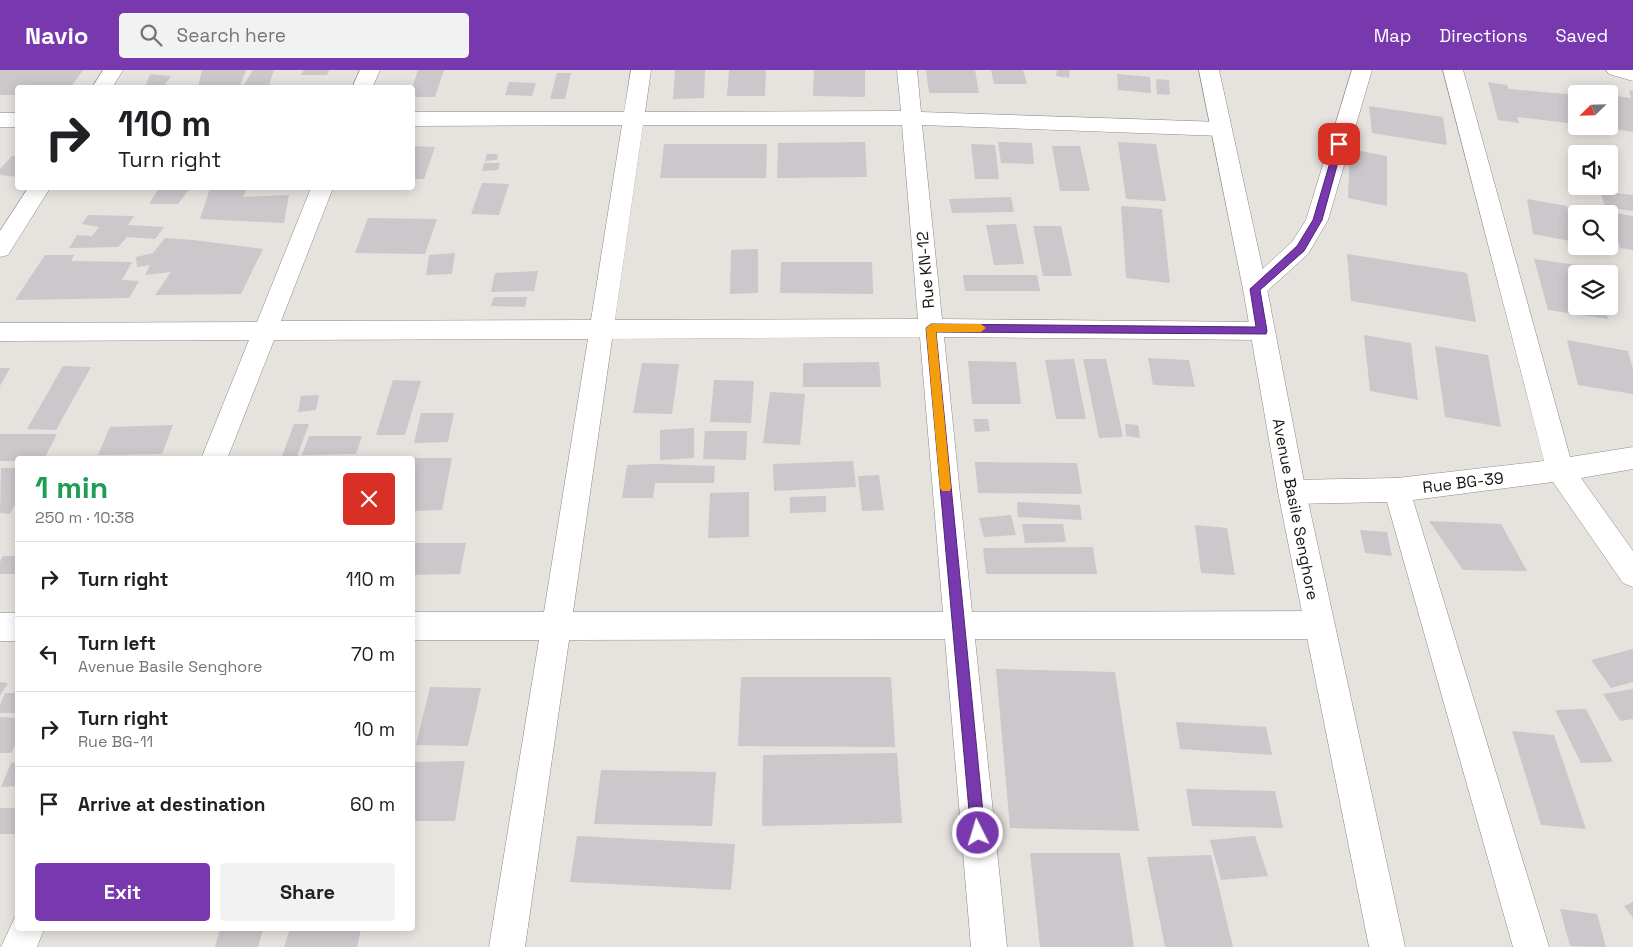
<!DOCTYPE html>
<meta charset="utf-8">
<style>
:root{--surface:#fff;--page:#f2f2f2;--text:#202124;--muted:#757577;--line:#e0e0e0;--accent:#7839ae}
body{margin:0;font-family:"Space Grotesk",sans-serif;background:var(--page);color:var(--text);height:100vh;display:flex;flex-direction:column;font-size:19px;white-space:nowrap}
*{box-sizing:border-box;margin:0}
p{font-size:16px;color:var(--muted)}
.icon{flex:none;width:28px;height:28px;fill:none;stroke:currentColor;stroke-width:2;stroke-linecap:round;stroke-linejoin:round}
.map{position:relative;flex:1;overflow:hidden}
.panel{position:absolute;left:15px;top:386px;width:400px;height:475px;display:flex;flex-direction:column;background:var(--surface);border-radius:5px;box-shadow:0 2px 12px #0003}
.panel>*{flex:none}
.banner{position:absolute;left:15px;top:15px;width:400px;height:105px;border-radius:5px;box-shadow:0 2px 12px #0003;background:#fff;color:var(--text);overflow:hidden}
.needle{width:32px;rotate:247deg}
.fabs{position:absolute;left:1568px;top:15px;display:grid;gap:10px}
.fabs a{display:grid;place-items:center;width:50px;height:50px;border-radius:5px;background:var(--surface);box-shadow:0 2px 12px #0003;font-size:25px}
.pin{position:absolute;display:grid;place-items:center;width:42px;height:42px;color:#fff;margin:-21px;border-radius:10px;box-shadow:0 2px 8px #0006}
.me{position:absolute;width:55px;margin:-28px;rotate:355deg;stroke-linejoin:round;filter:drop-shadow(0 0 4px #0008)}
.turn{display:flex;align-items:center;gap:18px;height:105px;padding:0 20px;font-size:22px}
.turn .icon{width:65px;height:65px;stroke-width:2.5}
.turn b{display:block;font-size:35px;line-height:42px}
.round{display:grid;place-items:center;flex:none;width:52px;height:52px;border-radius:5px;background:var(--page)}
.head{display:flex;align-items:center;justify-content:space-between;height:85px;padding:0 20px}
h1{font-size:30px;font-weight:600;line-height:38px;color:#1e9e55}
.action{display:flex;gap:10px;margin-top:auto;padding:10px 20px}
.action a{flex:1;height:58px;border-radius:5px;background:var(--accent);color:#fff;font-size:20px;font-weight:600;line-height:58px;text-align:center}
.action a+a{background:var(--page);color:var(--text)}
ul{padding:0;list-style:none}
li{display:flex;align-items:center;gap:15px;height:75px;padding:0 20px;border-top:1px solid var(--line)}
li div{flex:1}
li b{display:block;font-size:19px}
li em{font-style:normal}
header{display:flex;align-items:center;gap:30px;box-sizing:border-box;height:70px;padding:0 25px;background:var(--accent);color:#fff}
header strong{font-size:24px}
nav{display:flex;gap:28px;margin-inline-start:auto;font-size:18px}
.search{width:350px;height:45px;background:var(--page);display:flex;align-items:center;gap:12px;box-sizing:border-box;padding:0 18px;border-radius:5px;color:var(--muted);font-size:19px}
.map>svg:first-child{display:block}
.building{fill:#cbc7ca}
.lines{fill:none;stroke-linecap:round;stroke-linejoin:round}
.minor-casing{stroke:#8c8985;stroke-width:1}
.trunk-casing{stroke:#8c8985;stroke-width:1}
.minor{fill:#fff;fill-rule:evenodd}
.trunk{fill:#fff;fill-rule:evenodd}
.route{fill:#7839ae;stroke:#4e2571}
.slow{fill:#f59e0b}
.labels{text-anchor:middle;stroke-width:4.5;stroke-linejoin:round;paint-order:stroke}
.street-label{font-size:16px;fill:#171614;stroke:#fff}
</style>
<header>
<strong>Navio</strong>
<div class="search"><svg class="icon" aria-label="search" viewBox="0 0 24 24"><circle cx="10" cy="10" r="6"/><path d="M15 15l6 6"/></svg>Search here</div>
<nav><a>Map</a><a>Directions</a><a>Saved</a></nav>
</header>
<div class="map">
<svg width="1633" height="877" viewBox="0 0 1633 877">
<rect width="100%" height="100%" fill="#e6e3df"/>
<g class="building">
<path d="M0 0H83L70 18H18V25H0Z"/>
<path d="M202 0H246L239 18H198Z"/>
<path d="M253 0H274L268 18H242Z"/>
<path d="M304 0H329L327 5H301Z"/>
<path d="M418 0H444L435 27H412V18Z"/>
<path d="M675 0H705L704 28 673 29Z"/>
<path d="M729 0H766L765 26H727Z"/>
<path d="M814 0H865V27L813 26Z"/>
<path d="M926 0H975L979 23H929Z"/>
<path d="M991 0H1023L1027 14H994Z"/>
<path d="M1057 0H1070L1069 8 1056 6Z"/>
<path d="M557 3H571L565 29H550Z"/>
<path d="M150 4 171 6 163 17H145Z"/>
<path d="M1117 4 1150 7 1151 23 1118 20Z"/>
<path d="M1156 9 1169 10 1170 25 1157 24Z"/>
<path d="M509 12 536 13 532 26 505 25Z"/>
<path d="M1488 12 1507 15 1509 19 1576 25V40L1572 39 1576 54 1517 47 1519 53 1498 50Z"/>
<path d="M1629 20 1633 21V62L1613 59 1609 47V25L1631 28Z"/>
<path d="M1369 36 1443 47 1447 75 1372 63Z"/>
<path d="M865 72 867 107 777 108 778 73Z"/>
<path d="M998 72 1032 73 1034 94 1001 93Z"/>
<path d="M1118 72 1156 74 1166 131 1126 129Z"/>
<path d="M664 74H767L766 108H660Z"/>
<path d="M971 74 995 75 999 109H975Z"/>
<path d="M412 76 435 77 424 109H412Z"/>
<path d="M1052 76H1080L1090 121H1060Z"/>
<path d="M1350 79 1387 86V136L1348 128Z"/>
<path d="M487 84H498L497 90 485 91Z"/>
<path d="M12 86 18 87V107L0 105V99Z"/>
<path d="M484 93H500L498 100 482 101Z"/>
<path d="M482 113 509 114 499 145 471 144Z"/>
<path d="M159 118H190L178 134H149Z"/>
<path d="M210 118H247L243 127 289 125 284 153 200 149Z"/>
<path d="M1600 121 1633 125V141L1605 137Z"/>
<path d="M1011 127 1014 142 952 143 949 129Z"/>
<path d="M1527 129 1567 136 1575 172 1533 164Z"/>
<path d="M1121 136 1162 139 1170 213 1126 208Z"/>
<path d="M1610 142 1633 146V180L1620 178Z"/>
<path d="M88 145 134 146 128 155 164 157 155 169 127 167 118 177 69 178 77 165 92 166 99 157 82 154Z"/>
<path d="M368 148 437 149 425 184 355 183Z"/>
<path d="M1016 154 1024 194 994 195 986 155Z"/>
<path d="M1033 156H1061L1072 206H1043Z"/>
<path d="M165 168 193 170 263 179 241 224 155 225 171 202 145 205 150 195 137 197 136 187 153 183Z"/>
<path d="M758 179V223L730 224 731 180Z"/>
<path d="M455 183 452 204 426 205 429 185Z"/>
<path d="M1347 184 1467 203 1476 252 1351 231Z"/>
<path d="M45 185H74L71 191 132 192 122 210 139 211 129 228 15 230Z"/>
<path d="M1534 189 1592 197 1594 204H1576V236H1604L1608 249 1548 240Z"/>
<path d="M781 192H872L873 224 780 223Z"/>
<path d="M538 201 534 221 491 222 495 203Z"/>
<path d="M963 205H1037L1040 221H965Z"/>
<path d="M494 227H527L525 237 491 236Z"/>
<path d="M1364 265 1411 273 1418 330 1370 321Z"/>
<path d="M1567 270 1628 281 1633 299V324L1578 315Z"/>
<path d="M1435 276 1488 285 1501 357 1445 347Z"/>
<path d="M1148 288 1189 290 1195 317 1153 315Z"/>
<path d="M1074 289 1086 349H1056L1045 290Z"/>
<path d="M1083 289H1106L1123 367 1099 368Z"/>
<path d="M968 291 1016 292 1021 334H972Z"/>
<path d="M879 292 881 317H803V293Z"/>
<path d="M642 293 679 294 672 344 633 343Z"/>
<path d="M63 296 91 297 56 360 27 359Z"/>
<path d="M0 298H10L0 316Z"/>
<path d="M393 310 421 311 405 365H376Z"/>
<path d="M714 310 754 311 751 353 710 352Z"/>
<path d="M770 322 805 324 800 375 763 373Z"/>
<path d="M319 325 316 340 298 342 301 326Z"/>
<path d="M421 343H454L448 372 414 373Z"/>
<path d="M973 349H988L990 361 975 362Z"/>
<path d="M294 354H309L296 389H281Z"/>
<path d="M1125 354 1138 355 1140 368 1126 366Z"/>
<path d="M173 355 162 384 98 385 110 357Z"/>
<path d="M694 358V388L660 390V360Z"/>
<path d="M705 361H747L746 390 703 389Z"/>
<path d="M0 364H57L44 389H18V391H0Z"/>
<path d="M309 366H362L356 384 302 385Z"/>
<path d="M414 388H452L442 440 412 441Z"/>
<path d="M853 391 856 417 774 421 773 394Z"/>
<path d="M975 392 1077 393 1082 424 978 423Z"/>
<path d="M657 394 715 396 714 413H655L653 428H622L627 395Z"/>
<path d="M1 398H18V429L10 444 0 443Z"/>
<path d="M879 405 884 440 862 441 858 406Z"/>
<path d="M749 422V467L708 468 710 423Z"/>
<path d="M826 426V442L790 443V427Z"/>
<path d="M1017 432 1080 435 1082 450 1018 447Z"/>
<path d="M1011 445 1016 465 984 467 979 448Z"/>
<path d="M1429 451 1501 454 1527 501 1463 500Z"/>
<path d="M1022 454H1063L1066 472 1025 473Z"/>
<path d="M1195 455 1227 458 1235 505 1201 503Z"/>
<path d="M1360 460 1387 462 1392 486 1365 483Z"/>
<path d="M412 473H466L460 504 412 505Z"/>
<path d="M1093 477 1097 504H986L983 478Z"/>
<path d="M3 486H18V504H0V492Z"/>
<path d="M1633 579V612L1611 618 1591 590Z"/>
<path d="M996 599 1115 602 1139 761 1010 758Z"/>
<path d="M741 607H891L895 677 738 676Z"/>
<path d="M0 612 8 613 0 626Z"/>
<path d="M430 617 481 618 468 676 416 675Z"/>
<path d="M1633 619V649L1620 651 1603 624Z"/>
<path d="M5 623H18V643H0V635Z"/>
<path d="M1586 639 1613 692 1581 693 1555 640Z"/>
<path d="M0 647 18 648V670L11 683H0Z"/>
<path d="M1176 652 1266 657 1272 685 1180 679Z"/>
<path d="M1512 661 1554 665 1586 759 1541 755Z"/>
<path d="M897 683 902 753 762 756 763 685Z"/>
<path d="M465 691 455 751H412V692Z"/>
<path d="M18 692V716L1 717 11 693Z"/>
<path d="M601 700 716 702 712 756 594 754Z"/>
<path d="M1186 719 1275 721 1283 758 1192 756Z"/>
<path d="M0 738H18L16 764H0Z"/>
<path d="M577 766 735 774 731 820 570 812Z"/>
<path d="M1255 766 1268 806 1221 810 1210 770Z"/>
<path d="M1030 783H1120L1134 877H1040Z"/>
<path d="M1211 785 1233 877H1165L1147 787Z"/>
<path d="M1633 832V848L1624 836Z"/>
<path d="M1560 839 1597 844 1606 877 1570 876Z"/>
<path d="M220 859H263L258 877H215Z"/>
<path d="M290 859H361L357 877H284Z"/>
</g>
<g class="lines">
<defs>
<g id="minor">
<path d="M103 0H123L112 18H92Z"/>
<path d="M360 0H380L372 18H352Z"/>
<path d="M631 0H651L645 42 901 41 897 0H917L921 42 1222 52 1229 54 1232 59 1229 64 1222 66 922 55 942 249 1262 252 1271 254 1274 261 1271 268 1262 270 944 267 972 542 1319 541 1329 545 1334 555 1329 565 1319 569H975L1007 877H971L945 569 569 570 525 877H489L539 570H412V542H544L588 269 274 270 227 389H201L249 270 0 271V253L257 252 311 118H333L281 251 591 250 622 55 412 56V42H624ZM643 55H902L918 249 615 250ZM920 267 943 542H573L612 269Z"/>
<path d="M1352 0H1372L1328 150 1308 184 1263 225 1255 228 1247 225 1243 219 1247 213 1292 172 1306 150Z"/>
<path d="M1443 0H1463L1570 387 1633 377V399L1581 408 1633 481V517L1623 513 1553 412 1413 430 1549 877H1513L1387 432 1292 434 1282 430 1278 422 1282 414 1292 410 1397 408 1544 391Z"/>
<path d="M1606 0H1633V11L1609 4Z"/>
<rect x="0" y="43" width="18" height="14"/>
<path d="M28 118H50L8 185 0 187V161Z"/>
<rect x="0" y="543" width="18" height="28"/>
<path d="M18 845V859H44L37 877H1L15 847Z"/>
</g>
<path id="trunk" d="M1199 0H1219L1267 219 1306 422 1405 877H1369L1278 422 1243 219Z"/>
</defs>
<use href="#minor" class="minor-casing"/>
<use href="#trunk" class="trunk-casing"/>
<use href="#minor" class="minor"/>
<use href="#trunk" class="trunk"/>
</g>
<path class="route" d="M1336 72H1339L1343 74 1322 150 1304 181 1260 220 1267 261 1266 264 936 262 985 763 983 768 978 770 973 768 971 763 926 258 931 254 1256 257 1250 219 1297 176 1313 150Z"/>
<path class="slow" d="M931 254H981L986 258 981 262H936L951 418 950 421H942L940 418 926 258Z"/>
<g class="labels">
<g class="street-label">
<text transform="translate(925 200) rotate(-95)" y="6">Rue KN-12</text>
<text transform="translate(1463 412) rotate(-7)" y="6">Rue BG-39</text>
<text transform="translate(1296 439) rotate(79)" y="6">Avenue Basile Senghore</text>
</g>
</g>
</svg>
<div class="fabs">
<a><svg class="needle" viewBox="-14 -14 28 28"><path d="M0-13l5 13h-10z" fill="#e53935"/><path d="M0 13l5-13h-10z" fill="#757577"/></svg></a>
<a><svg class="icon" aria-label="sound" viewBox="0 0 24 24"><path d="M4 9h4l5-4v14l-5-4H4zM17 9q2 3 0 6"/></svg></a>
<a><svg class="icon" aria-label="search" viewBox="0 0 24 24"><circle cx="10" cy="10" r="6"/><path d="M15 15l6 6"/></svg></a>
<a><svg class="icon" aria-label="layers" viewBox="0 0 24 24"><path d="M12 4l9 5-9 5-9-5zM3 14l9 5 9-5"/></svg></a>
</div>
<div class="pin" style="left:1339px;top:74px;background:#d93025"><svg class="icon" aria-label="arrive" viewBox="0 0 24 24"><path d="M6 21V4h12l-3 4 3 4H6"/></svg></div>
<svg class="me" style="left:978px;top:763px" viewBox="-20 -20 40 40"><circle r="17" fill="#7839ae" stroke="#fff" stroke-width="3"/><path d="M0-11L8 9 0 5-8 9z" fill="#fff"/></svg>
<div class="banner">
<div class="turn"><svg class="icon" aria-label="right" viewBox="0 0 24 24"><path d="M7 20v-9h11M14 6l5 5-5 5"/></svg><div><b>110 m</b>Turn right</div></div>
</div>
<section class="panel">
<div class="head"><div><h1>1 min</h1><p>250 m · 10:38</p></div><a class="round" style="background:#d93025;color:#fff"><svg class="icon" aria-label="close" viewBox="0 0 24 24"><path d="M6 6l12 12M18 6L6 18"/></svg></a></div>
<ul>
<li><svg class="icon" aria-label="right" viewBox="0 0 24 24"><path d="M7 20v-9h11M14 6l5 5-5 5"/></svg><div><b>Turn right</b></div><em>110 m</em></li>
<li><svg class="icon" aria-label="left" viewBox="0 0 24 24"><path d="M17 20v-9H6M10 6l-5 5 5 5"/></svg><div><b>Turn left</b><p>Avenue Basile Senghore</p></div><em>70 m</em></li>
<li><svg class="icon" aria-label="right" viewBox="0 0 24 24"><path d="M7 20v-9h11M14 6l5 5-5 5"/></svg><div><b>Turn right</b><p>Rue BG-11</p></div><em>10 m</em></li>
<li><svg class="icon" aria-label="arrive" viewBox="0 0 24 24"><path d="M6 21V4h12l-3 4 3 4H6"/></svg><div><b>Arrive at destination</b></div><em>60 m</em></li>
</ul>
<div class="action"><a>Exit</a><a>Share</a></div>
</section>
</div>
